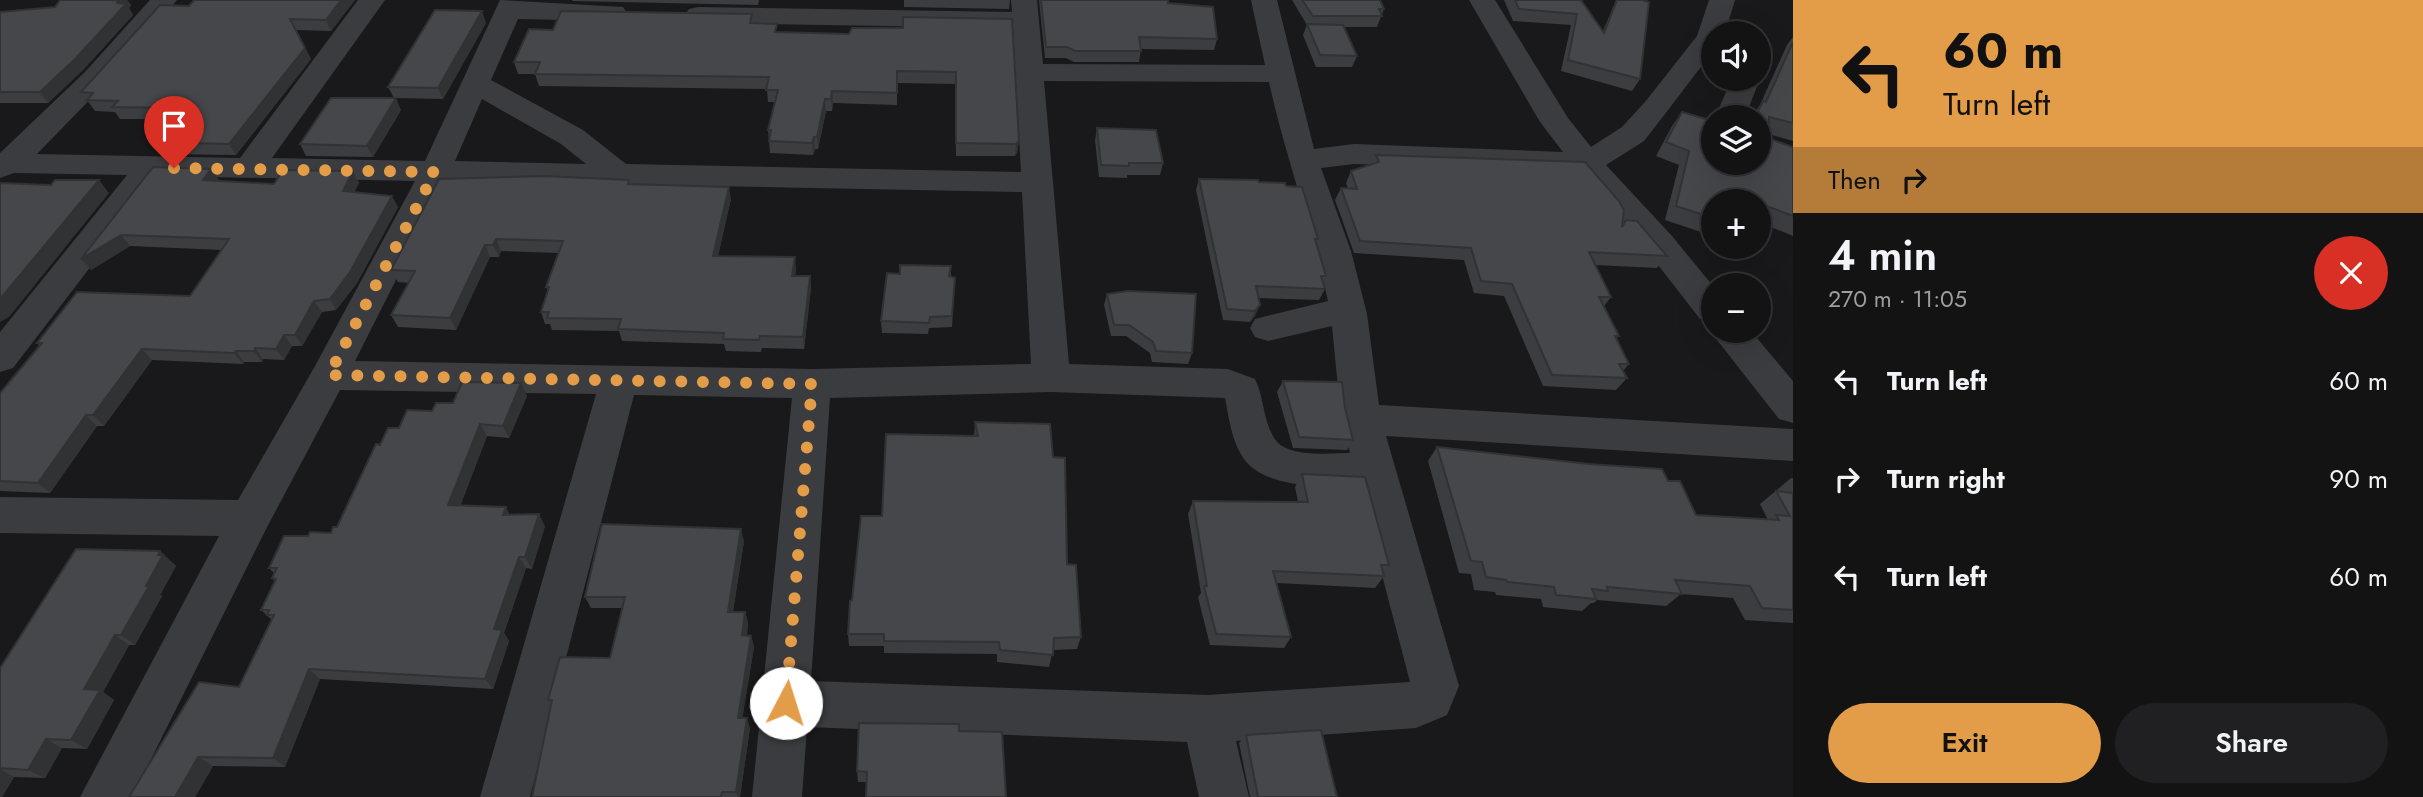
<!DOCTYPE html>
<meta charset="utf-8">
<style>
:root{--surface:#131314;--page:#202022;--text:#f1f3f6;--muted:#9d9ea0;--line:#323234;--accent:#e39c48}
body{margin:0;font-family:Jost,sans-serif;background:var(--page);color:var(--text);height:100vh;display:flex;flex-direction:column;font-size:26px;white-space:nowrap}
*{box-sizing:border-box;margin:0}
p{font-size:23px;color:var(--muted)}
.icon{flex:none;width:38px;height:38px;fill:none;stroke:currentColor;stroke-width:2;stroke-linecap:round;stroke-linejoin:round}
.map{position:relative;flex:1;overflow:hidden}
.drawer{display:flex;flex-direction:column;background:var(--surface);width:630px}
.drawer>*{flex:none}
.hud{background:#e39c48;color:#111;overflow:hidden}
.fabs{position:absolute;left:1701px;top:21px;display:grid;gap:14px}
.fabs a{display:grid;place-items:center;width:70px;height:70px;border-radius:50%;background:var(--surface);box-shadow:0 7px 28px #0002,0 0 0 2px var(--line);font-size:35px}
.pin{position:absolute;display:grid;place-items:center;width:60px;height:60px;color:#fff;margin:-72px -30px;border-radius:50% 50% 50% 0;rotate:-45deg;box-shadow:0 0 7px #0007}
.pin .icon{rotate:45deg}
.me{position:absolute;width:77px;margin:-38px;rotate:5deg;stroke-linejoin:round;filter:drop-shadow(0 0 5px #0008)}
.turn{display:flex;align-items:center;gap:24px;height:147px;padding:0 35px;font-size:32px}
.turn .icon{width:91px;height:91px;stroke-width:2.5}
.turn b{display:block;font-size:49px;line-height:60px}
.then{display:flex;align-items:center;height:66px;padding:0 35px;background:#0003;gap:14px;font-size:26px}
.round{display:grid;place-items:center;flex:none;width:74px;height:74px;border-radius:37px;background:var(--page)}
.overview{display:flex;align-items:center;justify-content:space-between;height:119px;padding:0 35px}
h1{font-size:42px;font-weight:600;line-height:52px}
.primary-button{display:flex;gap:14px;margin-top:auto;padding:14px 35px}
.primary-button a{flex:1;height:80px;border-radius:42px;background:var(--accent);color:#111;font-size:28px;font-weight:600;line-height:80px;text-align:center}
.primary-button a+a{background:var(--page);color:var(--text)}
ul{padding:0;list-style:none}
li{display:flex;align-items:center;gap:21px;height:98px;padding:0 35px}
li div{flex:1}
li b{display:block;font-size:26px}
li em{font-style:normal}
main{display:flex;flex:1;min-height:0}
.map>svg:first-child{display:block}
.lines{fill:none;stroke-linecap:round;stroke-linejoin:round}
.minor{fill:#3a3c3f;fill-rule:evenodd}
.wall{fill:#3c3d40}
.shaded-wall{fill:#313234}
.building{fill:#46474b;stroke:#313234;stroke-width:2}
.route{stroke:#e39c48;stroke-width:12;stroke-dasharray:0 21.6}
</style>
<main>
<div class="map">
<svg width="1793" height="797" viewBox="0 0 1793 797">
<rect width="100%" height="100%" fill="#19191b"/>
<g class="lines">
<g class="minor">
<path d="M150 0H177L105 84 37 154 240 158 358 0H385L272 158 425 161 500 0 623 7 627 13 623 19 614 21 518 19 491 80 583 130 626 164 1021 172 1013 28 698 23 689 21 685 15 689 9 698 7 1012 12 1011 0H1037L1043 64 1265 65 1251 0H1277L1314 149 1354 144 1563 152 1540 122 1469 0H1495L1568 118 1591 147 1622 127 1645 102 1697 36 1709 0H1735L1725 33H1713V51L1665 114 1644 141 1606 165 1672 236 1713 286V323L1700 319 1648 252 1578 172 1354 164 1321 168 1351 251 1367 314 1379 405 1793 429V461L1386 436 1459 686 1447 715 1416 728 1236 741 1249 797H1199L1187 742 807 727 802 797H752L792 398 634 395 530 797H480L596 394 340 390 265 531 132 797H80L219 536 0 533V497L238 500 315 366 415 181 160 176 13 368 0 372V332L127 175 14 173 0 178V153L85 72ZM1044 81 1269 82C1285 156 1312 227 1328 301L1255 319 1250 328 1255 337 1268 341 1332 326 1341 419 1350 453C1329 453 1284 459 1273 436 1263 419 1264 397 1255 379L1228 369 1069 364ZM482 99 561 144 586 164 455 161ZM446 181 1022 192 1031 364 812 369 355 361ZM1051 392 1225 398C1229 418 1231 438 1242 456 1261 489 1326 487 1359 487L1410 682 1207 695 811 681 830 398Z"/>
<path d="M1759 77 1760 79 1745 117H1715L1732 79Z"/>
<path d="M1713 328V331H1751L1793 381V423L1779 419 1717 340 1712 331Z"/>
</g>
</g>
<g class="wall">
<path d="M60 0H127L131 5 129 8 133 15 83 70 48 103H0V12L55 7Z"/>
<path d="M194 0H355L331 31 296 30 311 59 236 155 160 154 152 142 171 119H120L115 112 95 111 81 92 189 6Z"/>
<path d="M572 0H759L758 5 573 1Z"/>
<path d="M904 0H1010L1009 9 904 7Z"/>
<path d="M1039 0H1168V3L1217 39 1214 50 1141 49 1139 62H1074L1066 58H1045Z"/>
<path d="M1292 0H1380L1384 9 1377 27H1344L1357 56 1352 67H1316L1303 35 1307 25Z"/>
<path d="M1504 0H1581L1603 31 1616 0H1642L1640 79 1632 91 1561 71 1571 25 1513 21Z"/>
<path d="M1012 19 1019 141 1017 153 1015 156H956L955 84 897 83V105L833 103 832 111H826L818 149H815L813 155 770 153 768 130 775 102H768L767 89 539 86 535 74H518L514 62 553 30 753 23 778 32 849 34Z"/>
<path d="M486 23 443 99 394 98 388 87Z"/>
<path d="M1793 37V141L1768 134V138L1793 147V236L1759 222V201H1713V236L1665 220 1679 165 1656 156 1672 126 1682 112 1759 163V117H1751L1760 105 1787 45Z"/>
<path d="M401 110 373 157 306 156 300 144Z"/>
<path d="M1097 128 1163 163 1160 175H1127V178L1099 177 1095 140Z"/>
<path d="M1376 155 1623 224 1626 220 1667 256 1657 268 1595 265 1611 297 1604 306 1619 336 1616 339 1629 364 1623 371 1627 378 1616 390 1543 386 1504 296 1474 293 1464 260 1354 253 1335 200 1341 188 1348 189 1346 183 1351 171 1372 164Z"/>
<path d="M211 169 219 180 218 181 274 184 353 171 359 183 354 192 398 207 357 283 336 310 322 312 302 346H292L284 360 263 359 262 362H244L243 364 152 360 104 426H97L50 493 0 491V393L39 346 37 343 190 296 222 250 130 246 91 270 81 259Z"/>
<path d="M1199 179 1259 182 1286 186 1318 239 1316 242 1326 276 1323 283 1325 289 1319 300 1258 298 1255 316 1250 322 1223 320 1196 190Z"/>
<path d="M630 184 731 199 718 256 796 269 795 276H810L811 288 804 349 762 348 761 352 726 351 724 344 622 341 619 331 552 330 550 324H545L541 312 548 291 546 287 558 253 501 251 499 257H490L456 330 398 327 391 315 409 283 398 282 391 270Z"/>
<path d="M951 266V277L955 278 952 327 929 328 928 334 882 333 881 321 900 274Z"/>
<path d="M1107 294 1192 353 1188 364 1152 362 1150 353 1126 336H1111L1104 305Z"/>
<path d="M1283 381 1353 440 1347 450 1293 448 1277 392Z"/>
<path d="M521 383 527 396 509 438 487 436 460 506 510 515 545 526 532 569 526 568 504 633 509 641 493 689 320 679 285 767 213 766 195 797H129L239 687 272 620 261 610 275 581 272 578 274 573 269 568 308 536 331 533 337 527 380 445 399 428 432 411 453 403Z"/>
<path d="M975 422 1053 457 1067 564 1081 637 1077 649 1053 650 1049 667 997 662V654L884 653V646H849L848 634 852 600 882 516 974 436Z"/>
<path d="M1437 447 1668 481 1696 515 1768 520 1760 504 1791 478H1793V623L1745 620 1733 598 1681 594 1666 606 1597 600 1594 603H1591L1582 611 1543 607 1541 599 1496 595 1495 592 1474 590 1471 574 1459 573 1428 461Z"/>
<path d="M1302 474 1389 565 1383 573 1384 576 1375 588 1277 583 1291 637 1284 648 1210 645 1198 597 1201 593 1188 514 1193 501 1298 502 1295 487Z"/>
<path d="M744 541 733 612H745L748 623 747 635 751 636 754 647 742 718 750 728 740 797H532L551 704 548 700 610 658 622 608H591L585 597Z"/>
<path d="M172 562 176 566 160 595 162 596 135 645H129L103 692 114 700 87 749 62 748 45 778 14 777 2 797H0V668Z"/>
<path d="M959 724 867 782H858L857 771Z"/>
<path d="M1246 735 1337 797H1250L1239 743Z"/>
</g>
<g class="shaded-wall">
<path d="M119 0H127L131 5 129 8 133 15 83 70 48 103 40 92Z"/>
<path d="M341 0H355L331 31 326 20Z"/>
<path d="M482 11 486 23 443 99 438 88Z"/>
<path d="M305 48 311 59 236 155 229 144Z"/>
<path d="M832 91 833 103 832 111 831 99Z"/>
<path d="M396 98 401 110 373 157 367 146Z"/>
<path d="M825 99 826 111 818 149 817 137Z"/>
<path d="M814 137 815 149 813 155 812 143Z"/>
<path d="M1019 141 1017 153 1015 156 1016 144Z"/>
<path d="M211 169 219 180 210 191 203 180Z"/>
<path d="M353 171 359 183 349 202 343 191Z"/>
<path d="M99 180 109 193 9 317 0 322V299Z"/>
<path d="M729 187 731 199 715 268 713 256Z"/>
<path d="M392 196 398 207 357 283 336 310 330 299Z"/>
<path d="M121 235 130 246 91 270 81 259Z"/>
<path d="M496 239 501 251 499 257 493 245Z"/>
<path d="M485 245 490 257 456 330 450 318Z"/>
<path d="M795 257 796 269 793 288 792 276Z"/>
<path d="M810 276 811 288 804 349 803 337Z"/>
<path d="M314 301 322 312 302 346 295 335Z"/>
<path d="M1260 305 1255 316 1250 322 1255 311Z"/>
<path d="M284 335 292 346 284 360 276 349Z"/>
<path d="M255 348 263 359 262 362 254 351Z"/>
<path d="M142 349 152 360 104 426 93 415Z"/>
<path d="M236 351 244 362 243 364 234 353Z"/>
<path d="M521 383 527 396 509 438 503 426Z"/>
<path d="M86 415 97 426 50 493 38 483Z"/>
<path d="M480 424 487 436 456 517 448 505Z"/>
<path d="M506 507 512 519 503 515Z"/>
<path d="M539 514 545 526 532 569 525 557Z"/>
<path d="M741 529 744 541 731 623 728 612Z"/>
<path d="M160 551 176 566 160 595 162 596 135 645 121 635 146 586Z"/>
<path d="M519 557 526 568 504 633 509 641 493 689 485 679 494 629Z"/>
<path d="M745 612 748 623 745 646 742 635Z"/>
<path d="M115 635 129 645 103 692 114 700 87 749 71 740 84 689Z"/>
<path d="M751 636 754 647 741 727 738 718Z"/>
<path d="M309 669 320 679 285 767 273 758Z"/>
<path d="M747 718 750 728 740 797H738L736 792Z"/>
<path d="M46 739 62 748 45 778 28 770Z"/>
<path d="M198 757 213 766 195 797H175Z"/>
<path d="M0 769 14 777 2 797H0Z"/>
</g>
<g class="building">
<path d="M60 0H119L117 3 126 4 75 59 40 92H0V12L55 7Z"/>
<path d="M194 0H341L326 20 290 19 305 48 229 144 152 142 180 108 112 107 118 101 87 100 93 93 81 92 160 5 189 6Z"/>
<path d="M1041 0H1168V3L1213 7 1217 39 1139 37 1141 51H1075L1067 47H1046Z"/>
<path d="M1302 0H1380L1384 9H1379L1382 16H1313Z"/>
<path d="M1515 0H1581L1604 33 1617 0H1642L1649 2 1640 79 1568 60 1577 14 1519 9Z"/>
<path d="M435 10 482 11 438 88 388 87Z"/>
<path d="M561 11 752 14 750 23 777 24 775 32 849 34 852 28H903V17L1012 19 1019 141 1016 144 956 143V72L897 71V93L832 91 831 99H825L817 137H814L812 143 769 141 771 130H768L778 90H766L769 77 535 74 540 62H514L529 29 553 30Z"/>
<path d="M1307 24 1343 25 1357 56 1320 55Z"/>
<path d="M1793 42V123L1769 117 1768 138 1793 147V216L1759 203V201H1755L1745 197 1744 201H1713V218L1676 206 1689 151 1666 142 1682 112 1713 121V163H1759V117H1755L1763 101 1766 102Z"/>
<path d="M331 98H396L367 146 300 144Z"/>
<path d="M1097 128 1156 130 1163 163H1129V166L1101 165Z"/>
<path d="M1376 155 1585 162 1619 201 1624 210 1622 227 1626 220 1637 221 1667 256 1589 252 1611 297H1599L1619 336H1615L1629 364H1619L1627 378 1552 375 1512 284 1481 281 1471 248 1360 241 1341 188 1357 189 1351 171 1379 162Z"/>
<path d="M153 167 211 169 203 180 274 184 283 170 353 171 343 191 392 196 350 272 330 299 314 301 295 335H284L276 349 255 348 254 351H236L234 353 142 349 93 415H86L38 483 0 481V393L42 343H37L77 292 190 296 229 239 121 235 81 259Z"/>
<path d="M543 176 629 180 628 184 729 187 713 256 795 257 792 276H810L803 337 760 336 759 340 723 339 724 333 618 329 621 319 547 318 549 312H541L549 287H546L563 241 496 239 493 245H485L450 318 391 315 415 271 391 270 439 179Z"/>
<path d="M1199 179 1258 180 1259 182 1285 183 1286 186 1302 187 1318 239H1315L1326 276H1321L1325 289 1256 286 1260 305 1255 311 1227 309Z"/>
<path d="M55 180H99L0 299V183L51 185Z"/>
<path d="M900 265 951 266 949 276 955 278 952 316 930 317 929 323 881 321 887 273 900 274Z"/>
<path d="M1128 291 1196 294 1192 353 1156 351 1153 342 1129 325H1114L1107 294Z"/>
<path d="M1283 381 1342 382 1345 408 1353 440 1299 437Z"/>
<path d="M462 382 521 383 503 426 480 424 448 505 506 507 503 515 539 514 525 557H519L494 629 502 630 485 679 309 669 273 758 198 757 175 797H129L199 682 239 687 274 615H267L269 610H261L276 579 272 578 277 568H269L284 536H308L310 532 331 533 333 527H337L376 444 380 445 388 428H399L407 410 432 411 436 403H453Z"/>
<path d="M975 422 1050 424 1053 457 1065 458 1067 564 1076 565 1081 637 1054 638 1053 655 1000 650 999 642 884 641V634H848L850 601 852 600 861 516H882L886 434 978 436Z"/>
<path d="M1437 447 1589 464 1662 469 1668 481H1680L1696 515 1779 520 1776 515 1790 516 1776 491 1793 493V610L1762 608 1750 586 1675 580 1682 594 1607 587 1608 591 1592 589 1596 599 1556 595 1554 587 1508 582 1506 580 1486 577 1482 562 1471 561Z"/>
<path d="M1302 474 1365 477 1389 565H1381L1384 576 1273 571 1291 637 1216 634 1204 586H1207L1193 501 1308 502Z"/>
<path d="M602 524 741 529 728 612H745L742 635 751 636 738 718H747L736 792H722L721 797H532L552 700H548L560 657 610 658 625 597H585Z"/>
<path d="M76 549 160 551 158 555H163L146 586H149L121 635H115L84 689 100 690 71 740 46 739 28 770 0 768V668Z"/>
<path d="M859 723 959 724V731L1002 732 1006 797H866L867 772 857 771Z"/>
<path d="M1321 730 1337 797H1258L1246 735Z"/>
</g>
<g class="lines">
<path class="route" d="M174 168 435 172 329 375 812 384 786 703"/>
</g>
</svg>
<div class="fabs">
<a><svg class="icon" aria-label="sound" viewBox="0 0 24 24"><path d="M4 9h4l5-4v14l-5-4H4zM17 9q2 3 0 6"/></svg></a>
<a><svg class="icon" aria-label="layers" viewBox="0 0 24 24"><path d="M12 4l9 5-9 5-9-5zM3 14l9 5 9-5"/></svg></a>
<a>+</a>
<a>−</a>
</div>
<div class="pin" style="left:174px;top:168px;background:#d93025"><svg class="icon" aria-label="arrive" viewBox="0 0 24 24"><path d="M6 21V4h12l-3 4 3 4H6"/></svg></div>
<svg class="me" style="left:786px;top:703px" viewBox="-20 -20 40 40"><circle r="19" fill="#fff"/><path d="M0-13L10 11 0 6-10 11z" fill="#e39c48"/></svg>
</div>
<section class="drawer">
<div class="hud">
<div class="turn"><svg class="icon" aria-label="left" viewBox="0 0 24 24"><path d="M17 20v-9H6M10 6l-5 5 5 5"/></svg><div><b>60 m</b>Turn left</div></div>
<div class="then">Then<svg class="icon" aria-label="right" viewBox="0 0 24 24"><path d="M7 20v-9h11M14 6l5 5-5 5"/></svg></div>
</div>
<div class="overview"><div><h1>4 min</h1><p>270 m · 11:05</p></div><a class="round" style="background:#d93025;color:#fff"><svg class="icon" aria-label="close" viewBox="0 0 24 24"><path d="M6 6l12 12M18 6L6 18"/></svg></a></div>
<ul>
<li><svg class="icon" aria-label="left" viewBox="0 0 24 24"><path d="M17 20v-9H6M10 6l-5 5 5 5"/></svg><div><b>Turn left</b></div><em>60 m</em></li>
<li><svg class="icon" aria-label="right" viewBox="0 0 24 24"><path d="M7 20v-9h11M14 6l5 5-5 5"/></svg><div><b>Turn right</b></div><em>90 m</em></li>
<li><svg class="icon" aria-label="left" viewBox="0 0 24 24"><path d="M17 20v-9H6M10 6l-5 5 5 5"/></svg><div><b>Turn left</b></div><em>60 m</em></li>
</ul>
<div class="primary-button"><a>Exit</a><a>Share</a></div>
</section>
</main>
